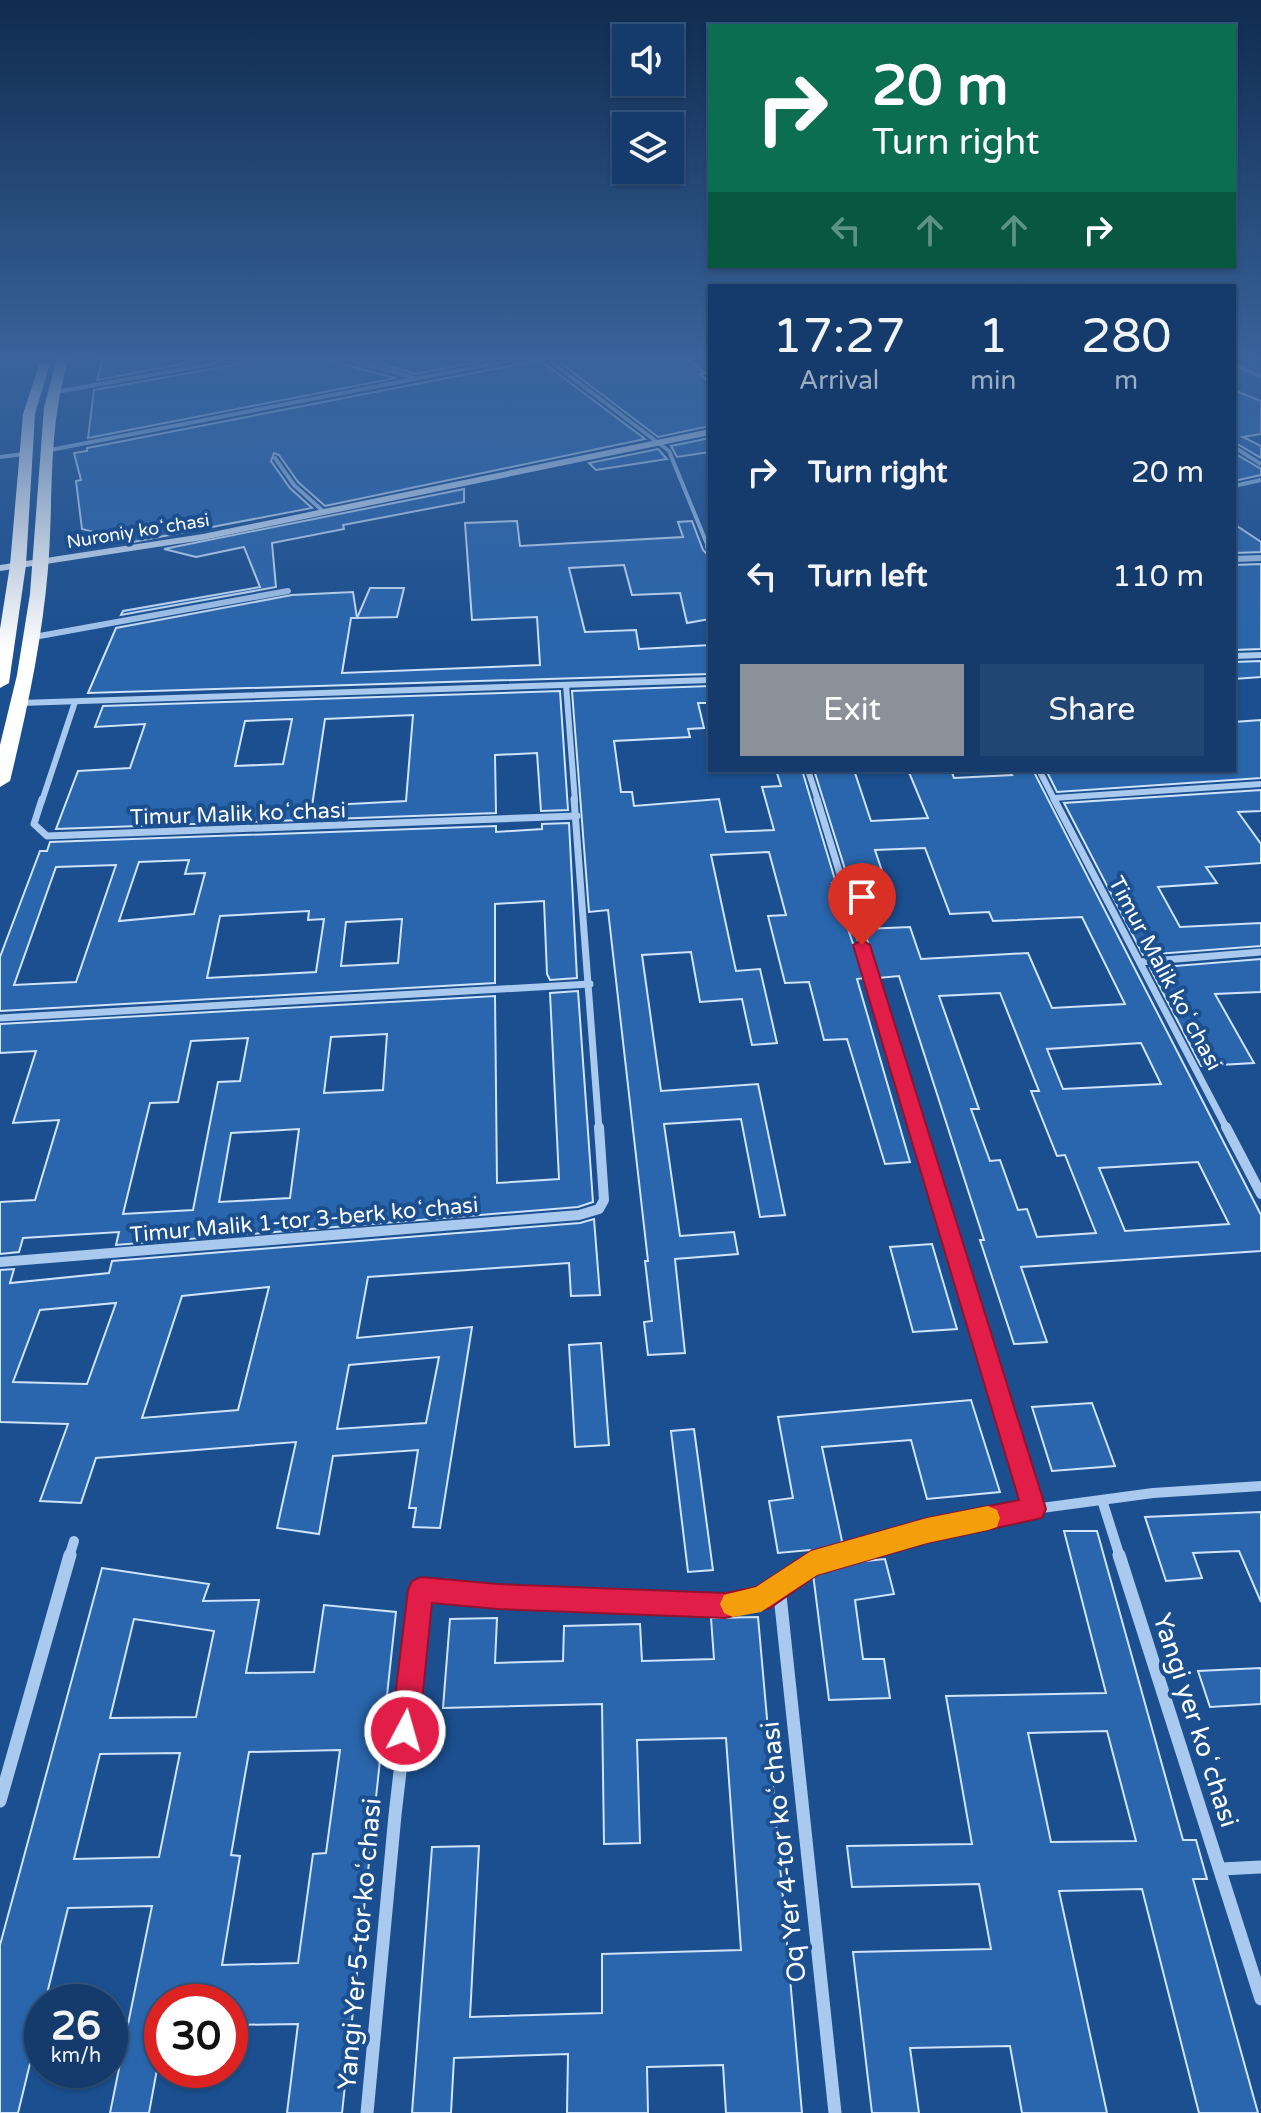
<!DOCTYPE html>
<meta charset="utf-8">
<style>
:root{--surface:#143b6b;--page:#214673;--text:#f1f3f6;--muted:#9dadc1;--line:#33557e;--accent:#8c9099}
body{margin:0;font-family:"Varela Round",sans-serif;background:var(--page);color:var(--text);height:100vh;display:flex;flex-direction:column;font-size:30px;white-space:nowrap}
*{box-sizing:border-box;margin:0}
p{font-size:26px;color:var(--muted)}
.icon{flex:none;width:44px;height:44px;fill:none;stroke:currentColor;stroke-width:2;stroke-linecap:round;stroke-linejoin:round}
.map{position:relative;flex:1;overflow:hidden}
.side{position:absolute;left:708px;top:284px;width:528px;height:488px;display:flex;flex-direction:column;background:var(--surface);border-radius:0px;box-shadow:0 2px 6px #0004,0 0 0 2px var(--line)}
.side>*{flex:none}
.guide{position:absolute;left:708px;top:24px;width:528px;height:244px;border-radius:0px;box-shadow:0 2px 6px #0004,0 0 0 2px var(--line);background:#0b6e4f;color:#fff;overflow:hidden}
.tools{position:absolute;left:612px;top:24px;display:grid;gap:16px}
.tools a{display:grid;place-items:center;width:72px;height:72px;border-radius:0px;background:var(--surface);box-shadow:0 2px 6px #0004,0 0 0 2px var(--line);font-size:40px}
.speed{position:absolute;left:24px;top:1984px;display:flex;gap:16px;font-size:40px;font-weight:700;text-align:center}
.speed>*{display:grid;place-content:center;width:104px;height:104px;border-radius:50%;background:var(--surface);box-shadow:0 2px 6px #0004,0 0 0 2px var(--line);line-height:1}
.speed small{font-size:20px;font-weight:400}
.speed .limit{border:12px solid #d22;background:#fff;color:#111}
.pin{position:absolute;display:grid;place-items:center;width:68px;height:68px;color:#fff;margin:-82px -34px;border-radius:50% 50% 50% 0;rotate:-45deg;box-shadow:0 0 8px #0007}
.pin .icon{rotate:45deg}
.me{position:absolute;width:88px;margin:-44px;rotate:6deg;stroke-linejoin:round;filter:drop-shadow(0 0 6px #0008)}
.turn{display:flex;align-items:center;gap:28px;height:168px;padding:0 32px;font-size:36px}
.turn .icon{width:104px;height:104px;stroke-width:2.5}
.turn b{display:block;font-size:56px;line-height:68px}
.lanes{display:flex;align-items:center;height:76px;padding:0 32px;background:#0003;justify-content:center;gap:40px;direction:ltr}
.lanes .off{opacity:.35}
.eta{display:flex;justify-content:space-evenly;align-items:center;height:136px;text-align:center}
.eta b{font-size:48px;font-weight:600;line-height:56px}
.primary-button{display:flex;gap:16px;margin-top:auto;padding:16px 32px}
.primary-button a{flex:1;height:92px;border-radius:0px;background:var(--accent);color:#fff;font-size:32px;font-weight:600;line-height:92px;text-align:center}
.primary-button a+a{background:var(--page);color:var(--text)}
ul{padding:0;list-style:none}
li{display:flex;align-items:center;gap:24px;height:104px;padding:0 32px}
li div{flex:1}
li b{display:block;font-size:30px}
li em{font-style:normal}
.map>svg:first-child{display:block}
.building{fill:#2a66ad;stroke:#cfe3fa;stroke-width:2;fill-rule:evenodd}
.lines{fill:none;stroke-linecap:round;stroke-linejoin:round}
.street-far4{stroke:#a9c9ee;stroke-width:4}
.street-far3{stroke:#a9c9ee;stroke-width:6}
.street-far2{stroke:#a9c9ee;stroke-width:7}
.street-far1{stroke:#a9c9ee;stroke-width:10}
.street{stroke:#a9c9ee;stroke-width:13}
.secondary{fill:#d6e6fa;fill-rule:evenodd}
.highway{fill:#fff;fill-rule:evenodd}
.route{fill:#e11d48;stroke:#92132f;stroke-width:2}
.slow{fill:#f59e0b}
.labels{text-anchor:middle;stroke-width:8;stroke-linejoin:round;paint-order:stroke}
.far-street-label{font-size:18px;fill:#fff;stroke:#1b4f8f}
.street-label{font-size:22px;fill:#fff;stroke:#1b4f8f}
.near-street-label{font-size:26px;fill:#fff;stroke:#1b4f8f}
</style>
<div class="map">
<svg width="1261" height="2113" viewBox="0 0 1261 2113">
<rect width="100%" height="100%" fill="#1b4f8f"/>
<g class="building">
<path d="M121 355H232L97 380 103 359Z"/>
<path d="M265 355H324L328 360 396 378 88 438 94 390 261 360Z"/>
<path d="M349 355H512L416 374Z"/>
<path d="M550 355H683L705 373 700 374 710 383V426L658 437Z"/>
<path d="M540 360 645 439 325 506 298 482 279 455 274 453 271 461 290 488 312 508 133 542 82 529 76 481 81 480 74 453 87 451V448Z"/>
<path d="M1234 390 1261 401V434L1243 437 1261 446V458L1234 442Z"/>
<path d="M710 438V452L677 457 671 446Z"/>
<path d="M658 449 667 459 596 470 589 463Z"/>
<path d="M1234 453 1261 469V475L1234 481Z"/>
<path d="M464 489V502L343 525 344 529 272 543 276 587 121 615 123 611 260 587 244 547 196 557 164 549Z"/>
<path d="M517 521 520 546 683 537 678 522 692 521 703 550 710 557V619L687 623 680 593 632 595 624 565 569 568 585 632 636 630 639 649 710 645V674L88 693 116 628 292 595 353 592 357 618H351L342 673 540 665 537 617 472 620 465 523Z"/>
<path d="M1234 524 1261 542V552L1234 553Z"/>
<path d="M1261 564V649L1234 650V565Z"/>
<path d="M370 588H404L397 617 357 618Z"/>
<path d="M1261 661V677L1234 679V662Z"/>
<path d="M710 686V703H698L704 728 688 729 690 737 614 741 621 792H632L634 806 719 799 726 832 774 830 762 787 781 786 776 770H802L836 883H832L865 978 857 979 910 1162 885 1164 847 1039 824 1040 809 982 785 983 768 916 786 915 769 852 711 855 736 971 760 969 777 1043 752 1045 742 999 700 1002 691 952 642 955 661 1091 758 1084 785 1215 760 1217 741 1119 664 1124 680 1236 734 1232 738 1254 675 1259 685 1353 648 1355 644 1322 652 1321 645 1261H648L608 910 589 912 572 691Z"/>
<path d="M560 691 568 810 541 811 537 753 495 755 496 813 56 829 78 771 130 768 145 724 95 727 103 706ZM413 715 406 801 312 806 325 719ZM292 719 283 764 235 766 245 721Z"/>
<path d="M1261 720V778L1057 792 1046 770H1234V722Z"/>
<path d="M814 770H854L871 821 928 818 908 770H951L954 778 1012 775 1009 770H1033L1261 1215V1251L1021 1267 1047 1342 1014 1344 980 1240H984L899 976 878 978 864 929 910 927 921 959 1028 953 1052 1008 1125 1004 1082 917 993 921 989 912 950 914 925 848 875 850 885 880 849 882ZM1000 993 1039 1091H1031L1057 1156 1065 1155 1096 1233 1037 1237 1027 1209 1018 1210 1000 1160 990 1161 971 1109H979L939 996ZM1141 1043 1161 1084 1063 1089 1047 1049ZM1198 1162 1229 1224 1125 1231 1099 1168Z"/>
<path d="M1261 790V811L1238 812 1261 844V863L1206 867 1217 883 1158 887 1180 927 1261 923V946L1143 955 1064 803Z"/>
<path d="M569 823 577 978 550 980 547 974 544 901 495 904V983L0 1011V957L40 851H47L50 842 496 826V832L542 829V824ZM189 860 185 874 205 873 194 914 119 921 139 862ZM116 865 76 982 14 985 56 867ZM309 911 308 920 324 919 316 972 207 978 220 916ZM402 919 398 963 341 966 346 922Z"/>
<path d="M1261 959V992L1215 994 1254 1063 1201 1066 1150 968Z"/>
<path d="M578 991 593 1202 578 1207 116 1245 119 1232 23 1238 19 1252 0 1254V1202L35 1200 59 1120 13 1123 36 1051 0 1053V1024L495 996 497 1183 559 1179 550 993ZM387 1034 383 1090 324 1093 331 1037ZM248 1038 240 1081 218 1082 193 1210 123 1214 150 1103 178 1102 191 1041ZM299 1129 290 1198 219 1202 231 1133Z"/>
<path d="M594 1219 600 1295 571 1296 569 1263 368 1277 357 1338 472 1327 440 1528 413 1527 416 1508H409L418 1450 333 1456 319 1534 277 1528 296 1442 96 1458 81 1503 40 1501 68 1424 0 1422V1270L14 1269 10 1283 109 1273 112 1261 580 1223ZM269 1287 238 1410 142 1418 182 1296ZM116 1303 87 1384 13 1382 40 1310ZM439 1357 426 1423 337 1429 349 1365Z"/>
<path d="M932 1244 957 1329 913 1332 890 1247Z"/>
<path d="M601 1343 609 1445 575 1447 569 1345Z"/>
<path d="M971 1400 1000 1492 927 1499 911 1440 822 1447 843 1546 811 1554 810 1550 778 1553 769 1501 793 1498 778 1417Z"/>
<path d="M1092 1403 1115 1466 1052 1471 1032 1407Z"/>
<path d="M694 1429 713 1570 688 1572 671 1431Z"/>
<path d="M1261 1512V1602L1239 1551 1193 1553 1202 1578 1166 1581 1145 1517Z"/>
<path d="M1064 1531H1097L1183 1840H1196L1207 1879H1193L1258 2113H1199L1142 1889 1059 1891 1107 2113H1022L1010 2046 910 2048 919 2113H872L853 1952 991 1949 979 1884 852 1887 847 1846 972 1844 946 1696 1106 1693ZM1107 1731 1136 1841 1051 1842 1028 1733Z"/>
<path d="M885 1559 894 1594 855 1600 863 1659H884L890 1698 829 1700 813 1574 846 1563Z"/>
<path d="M102 1568 209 1584 203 1601 259 1600 246 1673 314 1672 324 1605 396 1612 342 2113H287L298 2024 230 2025V2002H162V2042L149 2113H110L152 1906 68 1908 45 2002H42V2014L18 2113H0V1945ZM134 1619 214 1631 196 1717 110 1718ZM340 1750 326 1853 313 1854 298 1963 222 1965 240 1856 231 1855 249 1752ZM180 1753 159 1857 74 1859 100 1754Z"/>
<path d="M758 1617 802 2113H726L723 2065 647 2067 648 2113H567L568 2054 454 2058 451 2113H412L432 1847 479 1846 470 2017 602 2013V1954L741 1950 726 1738 637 1740 640 1843 604 1844 602 1704 443 1708 450 1619 497 1618 495 1663 563 1661 564 1626 640 1624 642 1661 714 1659 711 1618Z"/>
<path d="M1261 1668V1704L1210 1707 1198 1671Z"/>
</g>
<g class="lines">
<g class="street-far4">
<path d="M329 355 413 377"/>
<path d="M542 355 669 451 709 549"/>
<path d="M1234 365 1261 376"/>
<path d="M51 393 260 355"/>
<path d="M1234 447 1261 464"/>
<path d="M45 451 538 355"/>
<path d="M0 457 24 454"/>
<path d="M275 458 294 485 324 512"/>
<path d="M1234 486 1261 480"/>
</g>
<g class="street-far3">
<path d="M708 547 710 551"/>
<path d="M1234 559 1261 558"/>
<path d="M34 637 288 591"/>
<path d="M1234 656 1261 655"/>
<path d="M566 685 575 801"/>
<path d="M21 703 710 680"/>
<path d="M808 770 818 801"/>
<path d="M1039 770 1055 801"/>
<path d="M1054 798 1261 784"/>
<path d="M42 801 75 702"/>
</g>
<g class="street-far2">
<path d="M42 799 34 824 47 836 577 816"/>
<path d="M574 799 599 1129"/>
<path d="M817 799 918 1129"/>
<path d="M1054 799 1227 1129"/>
<path d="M1140 962 1261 952"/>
<path d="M0 1018 590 984"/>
</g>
<g class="street-far1">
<path d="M917 1127 1034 1509 1153 1493 1261 1486"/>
<path d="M1226 1127 1261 1194"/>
<path d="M0 1262 579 1215 599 1209 604 1200 599 1127"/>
<path d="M1102 1500 1120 1557"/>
<path d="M69 1557 74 1541"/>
<path d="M835 1557 927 1530 1034 1509"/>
</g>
<g class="street">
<path d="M1119 1555 1261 1999"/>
<path d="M779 1586 835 2113"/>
<path d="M0 1801 70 1555"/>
<path d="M1221 1869 1261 1867"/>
<path d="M367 2113 395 1815 421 1590 498 1597 725 1605 761 1599 811 1564 842 1555"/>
</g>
<path class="secondary" d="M710 429V435L203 540 0 571V565L203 534Z"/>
<g class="highway">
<path d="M58 355H70C47 425 54 496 48 569 42 641 27 711 10 781L0 787V745L17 675 30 594 44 407Z"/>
<path d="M40 362 50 364 35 414 26 565 9 683 0 688V629L10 565 23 414Z"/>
</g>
</g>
<linearGradient id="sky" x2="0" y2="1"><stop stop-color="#0f2b4f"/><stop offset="0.55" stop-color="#39639b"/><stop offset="1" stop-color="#39639b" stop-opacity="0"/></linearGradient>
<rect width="1261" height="651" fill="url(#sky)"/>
<path class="route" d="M862 940 870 945 1046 1509 1042 1518 927 1543 817 1575 770 1608 725 1618 498 1609 432 1603 419 1731 415 1740 405 1744 395 1740 391 1731 408 1590 412 1581 421 1577 498 1584 725 1593 756 1587 811 1551 927 1518 1019 1500 853 945Z"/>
<path class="slow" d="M988 1506 997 1510 1000 1518 997 1527 988 1530 927 1543 817 1575 761 1612 733 1617 724 1613 720 1604 724 1595 756 1587 811 1551 927 1518Z"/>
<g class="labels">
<g class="far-street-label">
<text transform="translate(138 531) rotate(-9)" y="6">Nuroniy koʻchasi</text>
</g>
<g class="street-label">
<text transform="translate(238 813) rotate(-2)" y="8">Timur Malik koʻchasi</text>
<text transform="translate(1166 973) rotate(62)" y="8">Timur Malik koʻchasi</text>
<text transform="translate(304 1219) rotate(-5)" y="8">Timur Malik 1-tor 3-berk koʻchasi</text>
</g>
<g class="near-street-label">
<text transform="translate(1196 1720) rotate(72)" y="9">Yangi yer koʻchasi</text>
<text transform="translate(783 1852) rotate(-96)" y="9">Oq Yer 4-tor koʻchasi</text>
<text transform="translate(359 1944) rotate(-85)" y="9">Yangi Yer 5-tor koʻchasi</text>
</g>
</g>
</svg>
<div class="tools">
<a><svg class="icon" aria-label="sound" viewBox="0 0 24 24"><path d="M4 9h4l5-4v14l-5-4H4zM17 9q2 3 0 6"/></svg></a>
<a><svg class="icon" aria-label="layers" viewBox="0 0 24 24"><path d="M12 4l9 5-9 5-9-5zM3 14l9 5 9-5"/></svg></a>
</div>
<div class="speed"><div>26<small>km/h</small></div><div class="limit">30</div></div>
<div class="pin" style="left:862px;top:945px;background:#d93025"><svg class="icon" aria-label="arrive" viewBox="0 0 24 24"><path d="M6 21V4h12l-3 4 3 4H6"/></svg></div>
<svg class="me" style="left:405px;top:1731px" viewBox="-20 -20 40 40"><circle r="17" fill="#e11d48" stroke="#fff" stroke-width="3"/><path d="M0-11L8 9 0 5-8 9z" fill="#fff"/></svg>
<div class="guide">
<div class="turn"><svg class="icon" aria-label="right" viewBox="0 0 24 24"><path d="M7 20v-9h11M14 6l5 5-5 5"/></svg><div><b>20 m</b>Turn right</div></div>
<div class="lanes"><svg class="icon off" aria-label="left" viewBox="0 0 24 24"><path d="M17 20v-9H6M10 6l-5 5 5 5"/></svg><svg class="icon off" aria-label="ahead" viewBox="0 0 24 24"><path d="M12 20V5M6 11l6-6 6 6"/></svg><svg class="icon off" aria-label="ahead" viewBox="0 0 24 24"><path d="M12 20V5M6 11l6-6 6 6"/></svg><svg class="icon" aria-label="right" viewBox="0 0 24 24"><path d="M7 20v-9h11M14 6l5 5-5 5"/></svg></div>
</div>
<section class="side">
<div class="eta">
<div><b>17:27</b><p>Arrival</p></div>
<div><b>1</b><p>min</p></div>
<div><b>280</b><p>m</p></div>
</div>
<ul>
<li><svg class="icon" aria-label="right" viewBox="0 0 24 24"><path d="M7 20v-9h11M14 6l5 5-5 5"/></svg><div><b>Turn right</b></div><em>20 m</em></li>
<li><svg class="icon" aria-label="left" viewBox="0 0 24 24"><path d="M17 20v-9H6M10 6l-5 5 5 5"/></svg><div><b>Turn left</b></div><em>110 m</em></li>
</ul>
<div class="primary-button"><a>Exit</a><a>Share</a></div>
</section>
</div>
